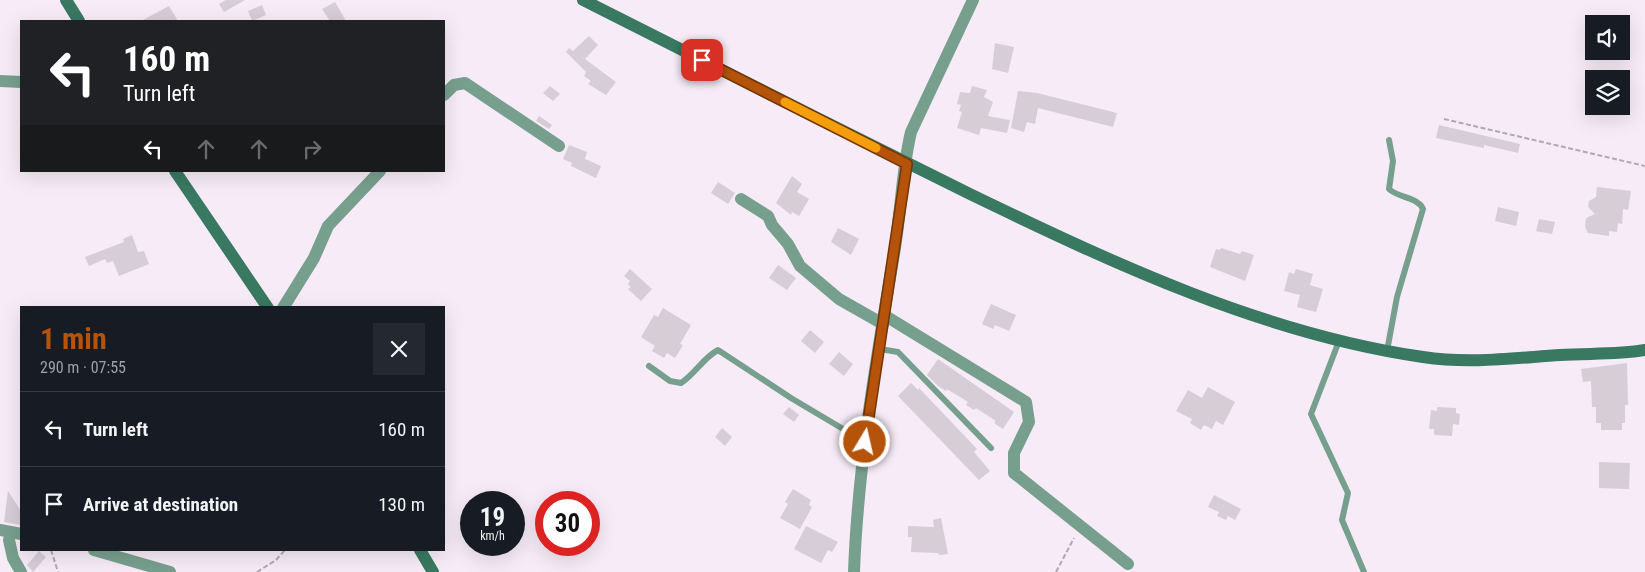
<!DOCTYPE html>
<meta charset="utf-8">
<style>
:root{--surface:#171b24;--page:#242831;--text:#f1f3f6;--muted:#9ea1a6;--line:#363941;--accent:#b45309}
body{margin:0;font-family:"Roboto Condensed",sans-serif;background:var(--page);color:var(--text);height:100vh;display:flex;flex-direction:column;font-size:19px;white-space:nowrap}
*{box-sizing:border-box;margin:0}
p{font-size:16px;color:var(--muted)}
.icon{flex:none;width:28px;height:28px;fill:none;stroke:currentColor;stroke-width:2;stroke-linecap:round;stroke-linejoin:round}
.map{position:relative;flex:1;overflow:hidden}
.sheet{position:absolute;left:20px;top:306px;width:425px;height:245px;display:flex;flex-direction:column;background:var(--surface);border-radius:0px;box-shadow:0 5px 20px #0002}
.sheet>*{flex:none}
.banner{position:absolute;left:20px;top:20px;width:425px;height:152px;border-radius:0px;box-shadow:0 5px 20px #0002;background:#202124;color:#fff;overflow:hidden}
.controls{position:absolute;left:1585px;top:15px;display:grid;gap:10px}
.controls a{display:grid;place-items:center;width:45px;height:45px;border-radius:0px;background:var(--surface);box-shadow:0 5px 20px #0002;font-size:25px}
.speed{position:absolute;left:460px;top:491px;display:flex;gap:10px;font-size:25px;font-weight:700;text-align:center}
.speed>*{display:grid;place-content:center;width:65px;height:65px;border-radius:50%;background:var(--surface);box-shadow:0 5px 20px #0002;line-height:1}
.speed small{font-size:12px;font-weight:400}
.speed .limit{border:8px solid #d22;background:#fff;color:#111}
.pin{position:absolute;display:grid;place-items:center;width:42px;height:42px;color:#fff;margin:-21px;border-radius:10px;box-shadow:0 2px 8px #0006}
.me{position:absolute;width:55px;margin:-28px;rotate:9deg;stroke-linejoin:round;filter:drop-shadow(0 0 4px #0008)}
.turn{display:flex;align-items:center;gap:18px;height:105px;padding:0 20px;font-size:22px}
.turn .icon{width:65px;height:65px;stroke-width:2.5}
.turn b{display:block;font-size:35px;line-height:42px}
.lanes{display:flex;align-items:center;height:48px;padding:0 20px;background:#0003;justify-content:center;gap:25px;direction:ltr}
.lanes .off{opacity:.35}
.round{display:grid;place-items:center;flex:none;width:52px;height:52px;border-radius:0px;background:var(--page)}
.summary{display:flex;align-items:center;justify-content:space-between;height:85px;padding:0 20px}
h1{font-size:30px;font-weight:700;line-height:38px;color:var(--accent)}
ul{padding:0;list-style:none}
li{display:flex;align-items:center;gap:15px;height:75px;padding:0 20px;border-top:1px solid var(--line)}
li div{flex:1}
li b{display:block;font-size:19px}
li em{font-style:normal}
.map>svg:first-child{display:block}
.building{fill:#d7cdd7}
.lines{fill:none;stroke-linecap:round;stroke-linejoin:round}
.path{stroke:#b1a8b1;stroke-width:2;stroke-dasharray:5 2.5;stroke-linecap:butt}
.lane{stroke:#779f8e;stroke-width:6}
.street{stroke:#779f8e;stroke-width:12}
.secondary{stroke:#397861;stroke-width:12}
.route-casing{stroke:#753606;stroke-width:12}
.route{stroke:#b45309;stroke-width:9}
.slow{stroke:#f59e0b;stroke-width:9}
</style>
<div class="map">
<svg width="1645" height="572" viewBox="0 0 1645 572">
<rect width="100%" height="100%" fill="#f6ebf6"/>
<g class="building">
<path d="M226 0H245L224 12 219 4Z"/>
<path d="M335 2 346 21H330L322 9Z"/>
<path d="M262 5 266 15 252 21 248 11Z"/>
<path d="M169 6 178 21H141Z"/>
<path d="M589 36 598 45 585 59 616 82 606 95 588 84 591 81 584 76 586 72 566 52 569 48 573 51Z"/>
<path d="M995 43 1014 47 1008 73 992 69Z"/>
<path d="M550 86 560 94 553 101 543 93Z"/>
<path d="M972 86 987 90 984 97 993 102 988 116 1010 120 1007 133 981 128 979 135 957 128 962 112 959 111 961 105 957 104 960 92 970 93Z"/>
<path d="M1018 91 1037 93 1117 113 1113 127 1038 108 1035 124 1027 122 1024 132 1011 128Z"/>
<path d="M539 116 552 125 549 129 536 121Z"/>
<path d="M1439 125 1520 144 1518 153 1484 145V148L1436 138Z"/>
<path d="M569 145 587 152 585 159 601 166 596 178 571 166 572 163 563 159Z"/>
<path d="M792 176 802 184 797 192 809 199 799 216 792 212 791 215 776 203Z"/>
<path d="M718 182 735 193 728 204 711 193Z"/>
<path d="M1597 187 1631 191 1628 210 1623 209 1622 224 1618 223 1617 232 1609 231V236L1588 233 1585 227 1586 218 1595 214 1588 207 1589 201 1596 197Z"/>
<path d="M1498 207 1519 212 1516 226 1495 221Z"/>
<path d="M1539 219 1555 222 1552 234 1536 231Z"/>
<path d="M838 228 859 239 851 255 831 242Z"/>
<path d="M132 235 138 252 144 251 149 264 119 276 113 261 107 263 105 259 89 266 85 257 124 242 123 239Z"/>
<path d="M1221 248 1240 254 1242 251 1254 255 1245 281 1210 267 1216 249 1220 250Z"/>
<path d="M778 265 796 278 787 290 769 278Z"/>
<path d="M630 269 652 289 641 301 628 289 631 287 628 284 630 281 624 276Z"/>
<path d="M1296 269 1313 274 1310 285 1323 289 1316 312 1297 307 1300 295 1284 291 1289 272 1294 274Z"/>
<path d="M991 304 1016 315 1009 331 995 325 993 329 982 324Z"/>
<path d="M663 308 691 325 680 344 683 345 675 358 667 353 664 358 652 351 655 346 641 337 654 315 658 317Z"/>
<path d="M810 330 824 342 815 353 801 341Z"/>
<path d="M839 352 853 364 844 376 829 364Z"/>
<path d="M938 359 1014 412 1003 429 994 423 996 421 976 408 974 410 966 405 968 402 947 389 946 391 938 386 927 375Z"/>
<path d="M1627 363 1628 405H1625V423H1622V430H1601V423H1596V407H1592L1591 381 1583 382 1581 369Z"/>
<path d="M911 383 918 390 919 388 977 449 974 452 990 471 979 480 898 396Z"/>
<path d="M1208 387 1235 402 1223 425 1216 421 1212 429 1204 425 1201 430 1190 423 1192 419 1176 411 1188 390 1202 398Z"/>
<path d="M789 407 799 415 794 422 783 414Z"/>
<path d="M1437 407 1456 408V413L1460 414 1459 425 1453 424 1452 436 1434 435V429H1429L1431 410 1437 411Z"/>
<path d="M722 428 732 437 725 446 715 437Z"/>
<path d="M1599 462 1630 463 1629 489 1599 488Z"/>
<path d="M793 489 811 500 809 505 812 507 800 529 780 518 788 504 785 502Z"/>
<path d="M8 491 21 511V525L4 522Z"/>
<path d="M1214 495 1241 509 1235 520 1228 516 1226 520 1217 516 1219 512 1208 507Z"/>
<path d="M941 518 948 554 939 555 938 553 911 552 912 537H908V526L934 527 933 520Z"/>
<path d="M806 526 838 542 832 552 828 550 821 563 794 549Z"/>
<path d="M39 551 46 557 33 572 27 565Z"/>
</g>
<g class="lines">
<g class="path">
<path d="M1444 119 1645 166"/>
<path d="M51 550 58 572"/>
<path d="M257 572 276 560 285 550"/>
<path d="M1056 572 1074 538"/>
</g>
<g class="lane">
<path d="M1339 341 1311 414 1348 493 1342 520 1364 572"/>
<path d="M880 349 898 352 991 448"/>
<path d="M1387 351 1397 297 1423 209C1418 197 1398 198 1389 189L1393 161 1389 140"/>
<path d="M649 366 670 381 681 383C696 373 703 358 718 350L791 398 865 442"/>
</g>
<g class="street">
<path d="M0 81 21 82"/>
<path d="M444 95 454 85 465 83 559 146"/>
<path d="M741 199 768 216 772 225 788 244 800 266 839 299 883 324"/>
<path d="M283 308 314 258 328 226 380 171"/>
<path d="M884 315 1026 402 1029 422 1014 453V473L1128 564"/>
<path d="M0 530 21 534"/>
<path d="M9 540 13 558 21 572"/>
<path d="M94 550 170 572"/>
<path d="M854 572C858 463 877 355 895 248 901 210 902 169 911 132L973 0"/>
</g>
<g class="secondary">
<path d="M66 0 79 21"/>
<path d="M583 0C712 65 842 131 972 195 1115 264 1264 334 1423 357 1469 364 1514 358 1560 355 1589 353 1616 355 1645 350"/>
<path d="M175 171 268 308"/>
<path d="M420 550 433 572"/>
</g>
</g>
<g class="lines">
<defs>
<path id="route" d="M702 60 907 164 865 442"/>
</defs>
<use href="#route" class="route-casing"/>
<use href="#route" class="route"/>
<path class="slow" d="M785 102 876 148"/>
</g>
</svg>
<div class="controls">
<a><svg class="icon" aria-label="sound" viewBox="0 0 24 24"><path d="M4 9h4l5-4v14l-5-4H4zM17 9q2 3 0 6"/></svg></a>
<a><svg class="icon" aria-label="layers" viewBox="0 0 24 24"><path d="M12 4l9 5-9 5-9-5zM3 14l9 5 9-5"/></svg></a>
</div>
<div class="speed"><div>19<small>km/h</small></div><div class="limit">30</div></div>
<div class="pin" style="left:702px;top:60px;background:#d93025"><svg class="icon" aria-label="arrive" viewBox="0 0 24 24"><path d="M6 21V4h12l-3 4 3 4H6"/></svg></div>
<svg class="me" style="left:865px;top:442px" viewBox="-20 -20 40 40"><circle r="17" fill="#b45309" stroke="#fff" stroke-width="3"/><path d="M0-11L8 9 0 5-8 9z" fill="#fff"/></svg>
<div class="banner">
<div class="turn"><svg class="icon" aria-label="left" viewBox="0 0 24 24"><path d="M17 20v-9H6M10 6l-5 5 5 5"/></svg><div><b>160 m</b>Turn left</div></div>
<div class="lanes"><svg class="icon" aria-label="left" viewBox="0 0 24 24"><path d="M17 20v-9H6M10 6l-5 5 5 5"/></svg><svg class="icon off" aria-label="ahead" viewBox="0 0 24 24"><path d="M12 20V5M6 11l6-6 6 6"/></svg><svg class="icon off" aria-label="ahead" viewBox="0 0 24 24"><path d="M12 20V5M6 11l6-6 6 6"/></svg><svg class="icon off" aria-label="right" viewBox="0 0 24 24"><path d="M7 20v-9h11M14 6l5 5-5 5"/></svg></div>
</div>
<section class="sheet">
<div class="summary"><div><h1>1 min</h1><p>290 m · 07:55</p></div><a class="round"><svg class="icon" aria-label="close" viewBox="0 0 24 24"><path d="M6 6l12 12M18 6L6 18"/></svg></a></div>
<ul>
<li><svg class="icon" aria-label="left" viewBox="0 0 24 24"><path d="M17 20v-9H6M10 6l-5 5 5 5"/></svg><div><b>Turn left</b></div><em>160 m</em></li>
<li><svg class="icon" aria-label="arrive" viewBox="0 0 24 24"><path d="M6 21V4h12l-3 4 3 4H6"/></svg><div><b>Arrive at destination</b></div><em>130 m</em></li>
</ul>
</section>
</div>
